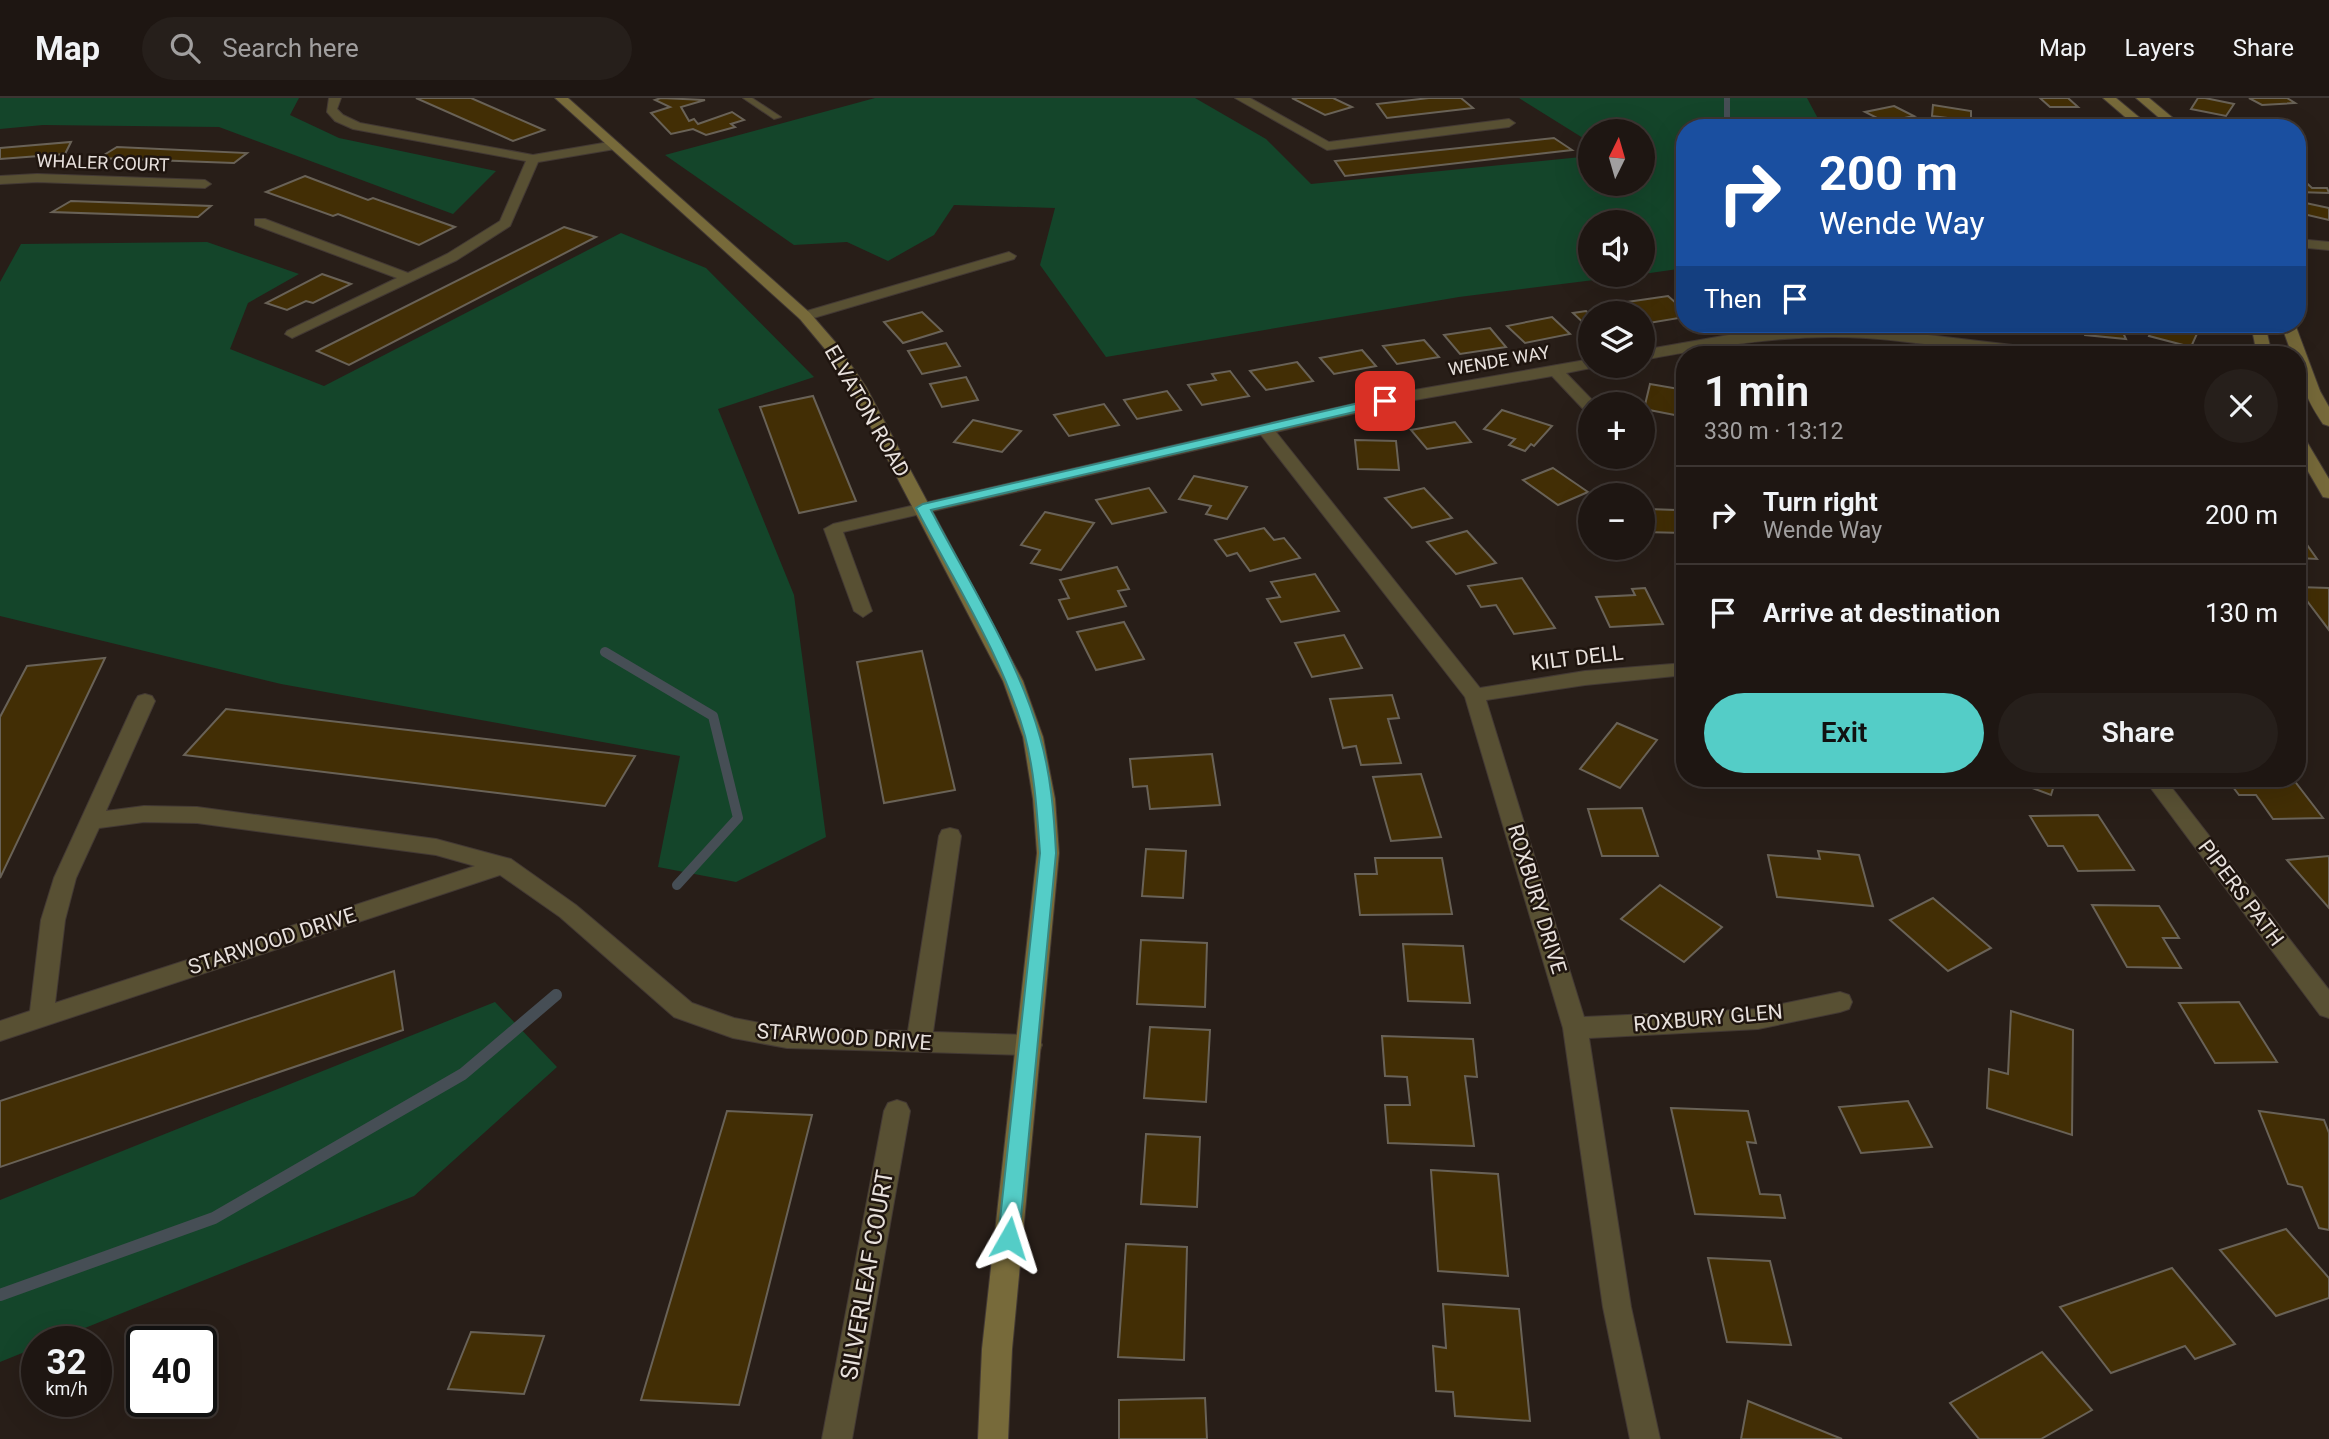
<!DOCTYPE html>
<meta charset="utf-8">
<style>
:root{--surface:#1e1612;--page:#261f1b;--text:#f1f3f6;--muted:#a19f9f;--line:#3c3532;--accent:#54cdc7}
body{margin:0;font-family:Roboto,sans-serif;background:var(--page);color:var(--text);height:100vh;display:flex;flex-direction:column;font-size:26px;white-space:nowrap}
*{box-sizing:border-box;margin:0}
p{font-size:23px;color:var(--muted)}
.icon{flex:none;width:38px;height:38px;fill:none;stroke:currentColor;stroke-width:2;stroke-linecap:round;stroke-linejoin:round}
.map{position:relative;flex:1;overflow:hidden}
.sheet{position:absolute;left:1676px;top:248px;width:630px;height:441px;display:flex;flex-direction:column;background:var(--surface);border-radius:28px;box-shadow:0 7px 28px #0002,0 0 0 2px var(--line)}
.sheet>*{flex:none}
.top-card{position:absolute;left:1676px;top:21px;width:630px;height:214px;border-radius:28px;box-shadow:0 7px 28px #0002,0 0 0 2px var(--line);background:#1a4fa0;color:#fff;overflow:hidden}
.needle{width:46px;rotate:5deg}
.tools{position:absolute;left:1578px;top:21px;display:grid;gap:14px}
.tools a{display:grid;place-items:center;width:77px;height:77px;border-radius:50%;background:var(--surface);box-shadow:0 7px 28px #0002,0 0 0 2px var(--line);font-size:35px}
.speed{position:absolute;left:21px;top:1228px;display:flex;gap:14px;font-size:35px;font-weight:700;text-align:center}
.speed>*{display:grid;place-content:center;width:91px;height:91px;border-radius:50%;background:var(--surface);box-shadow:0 7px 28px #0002,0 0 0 2px var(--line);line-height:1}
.speed small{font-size:18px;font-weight:400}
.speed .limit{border:4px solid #111;border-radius:10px;background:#fff;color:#111}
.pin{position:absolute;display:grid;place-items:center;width:60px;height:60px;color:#fff;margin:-30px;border-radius:14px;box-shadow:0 4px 10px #0006}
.me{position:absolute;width:77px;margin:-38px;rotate:6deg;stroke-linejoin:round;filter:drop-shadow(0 0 5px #0008)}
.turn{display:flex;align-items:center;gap:24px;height:147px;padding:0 28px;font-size:32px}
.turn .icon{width:91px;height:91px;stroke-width:2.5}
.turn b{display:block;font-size:49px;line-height:60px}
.then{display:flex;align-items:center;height:66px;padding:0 28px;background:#0003;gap:14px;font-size:26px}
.round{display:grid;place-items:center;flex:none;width:74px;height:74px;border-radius:37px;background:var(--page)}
.summary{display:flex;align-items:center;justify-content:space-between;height:119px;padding:0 28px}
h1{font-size:42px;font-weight:600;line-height:52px}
.primary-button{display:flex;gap:14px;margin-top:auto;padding:14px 28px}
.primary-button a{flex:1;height:80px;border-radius:42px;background:var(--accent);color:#111;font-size:28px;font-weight:600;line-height:80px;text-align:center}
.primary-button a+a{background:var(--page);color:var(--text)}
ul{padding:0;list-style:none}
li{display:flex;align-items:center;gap:21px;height:98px;padding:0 28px;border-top:2px solid var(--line)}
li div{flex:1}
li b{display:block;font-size:26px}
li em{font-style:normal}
header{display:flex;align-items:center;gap:42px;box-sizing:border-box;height:98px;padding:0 35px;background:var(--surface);border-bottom:2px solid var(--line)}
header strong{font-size:33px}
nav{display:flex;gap:38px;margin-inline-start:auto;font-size:24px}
.search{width:490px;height:63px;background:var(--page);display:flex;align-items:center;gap:18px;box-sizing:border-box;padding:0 24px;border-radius:38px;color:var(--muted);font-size:26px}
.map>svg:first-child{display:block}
.green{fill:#14452a}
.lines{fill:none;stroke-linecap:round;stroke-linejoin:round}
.stream-far2{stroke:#464e55;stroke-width:6}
.stream-far1{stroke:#464e55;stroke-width:10}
.stream{stroke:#464e55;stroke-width:12}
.building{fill:#422e05;stroke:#696257;stroke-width:2}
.lane-casing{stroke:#433934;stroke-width:2}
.street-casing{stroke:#433934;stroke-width:2}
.secondary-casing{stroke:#433934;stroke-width:2}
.lane{fill:#585033;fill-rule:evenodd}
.street{fill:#585033;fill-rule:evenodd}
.secondary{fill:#776a3a;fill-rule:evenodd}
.route{fill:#54cdc7;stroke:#378581;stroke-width:2}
.labels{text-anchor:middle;stroke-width:5;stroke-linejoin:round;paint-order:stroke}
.far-street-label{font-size:18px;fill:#e8e1dd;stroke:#1f150f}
.street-label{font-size:21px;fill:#e8e1dd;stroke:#1f150f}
.near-street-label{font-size:24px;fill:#e8e1dd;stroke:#1f150f}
</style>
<header>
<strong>Map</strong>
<div class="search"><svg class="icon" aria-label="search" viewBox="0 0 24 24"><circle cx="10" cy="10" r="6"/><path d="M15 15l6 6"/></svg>Search here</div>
<nav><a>Map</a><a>Layers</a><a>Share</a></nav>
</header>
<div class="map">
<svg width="2329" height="1341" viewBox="0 0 2329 1341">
<rect width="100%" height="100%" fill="#281e18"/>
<g class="green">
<path d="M0 0H299L290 17 339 40 496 73 453 116 219 29 43 27 0 31Z"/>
<path d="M875 0H1195L1266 41 1311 86 1591 58V86H1643V33H1591V45L1519 0H1807L1823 30H1685V170L1643 176V124H1591V177H1634L1459 199 1106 259 1040 167 1055 110 954 107 934 137 888 163 847 144 794 147 665 57Z"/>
<path d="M621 135 706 170 814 279 718 311 794 497 826 739 736 784 658 769 680 658 281 586 0 518V184L21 146 207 144 299 176 248 205 230 251 324 288Z"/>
<path d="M495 904 557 969 414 1098 50 1244H37V1249L0 1264V1102Z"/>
</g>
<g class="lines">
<path class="stream-far2" d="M1727 0V27"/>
<path class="stream-far1" d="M605 554 713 618 738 720 677 787"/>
<path class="stream" d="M0 1197 214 1120 463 976 556 897"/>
</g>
<g class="building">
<path d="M416 0H471L544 32 513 43Z"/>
<path d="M661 0 705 2 681 9 689 23 694 21 698 26 732 14 744 22 731 26 735 29 706 37 693 31 671 36 651 15 670 9 655 2Z"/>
<path d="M1292 0H1333L1352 9 1325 17Z"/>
<path d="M1429 0H1461L1473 10 1387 20 1377 6Z"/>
<path d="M2040 0H2068L2078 9H2050Z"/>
<path d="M2198 0H2205L2234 6 2226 18 2191 11Z"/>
<path d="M2249 0H2287L2295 5 2262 7Z"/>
<path d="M1933 7 1971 13V23L1932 18Z"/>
<path d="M1894 8 1914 18 1885 24 1865 14Z"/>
<path d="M1990 20 2026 26 2024 30 1986 29Z"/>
<path d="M2073 21 2099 30H2056Z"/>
<path d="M1554 40 1572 52 1345 78 1335 63Z"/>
<path d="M71 44 65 56 0 61V50Z"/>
<path d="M117 49 247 55 234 65 99 60Z"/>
<path d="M2298 77 2312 90H2327L2329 95 2298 94Z"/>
<path d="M305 78 368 102 373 100 455 129 419 147 338 116 333 118 266 94Z"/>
<path d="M71 103 211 108 198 119 52 114Z"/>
<path d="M2301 104 2329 110V122L2299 115Z"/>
<path d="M564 129 596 139 349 267 317 253Z"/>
<path d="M322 176 351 186 313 205 306 203 287 212 266 205Z"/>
<path d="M1668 198 1685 213V219L1649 225 1643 219V215H1639L1627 204Z"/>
<path d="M1586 213 1591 217V232L1573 215Z"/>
<path d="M922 214 942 233 903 245 884 224Z"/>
<path d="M1552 219 1570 236 1525 245 1507 228Z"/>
<path d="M2080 226H2119L2126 241 2085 237Z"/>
<path d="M2155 226H2189L2200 229 2191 249 2149 238Z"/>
<path d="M1490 230 1506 249 1460 256 1444 237Z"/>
<path d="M1424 242 1439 259 1397 266 1383 248Z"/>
<path d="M946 245 960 268 922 276 908 253Z"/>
<path d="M1362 252 1376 268 1334 276 1320 260Z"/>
<path d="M1297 264 1313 283 1266 292 1250 273Z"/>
<path d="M1230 273 1249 298 1202 307 1188 287 1216 282 1212 276Z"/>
<path d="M966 279 978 302 942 309 930 286Z"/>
<path d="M1650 286 1685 292V319L1644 311Z"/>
<path d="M1167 293 1181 312 1137 321 1124 302Z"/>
<path d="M813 298 856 403 799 415 760 309Z"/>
<path d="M1104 306 1119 327 1069 338 1054 317Z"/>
<path d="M1502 312 1552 328 1534 348 1531 346 1525 353 1509 347 1515 341 1484 331Z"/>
<path d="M973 322 1021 333 1002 354 954 344Z"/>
<path d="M1455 324 1471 344 1427 351 1411 332Z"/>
<path d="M1355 342 1396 343 1399 372 1358 371Z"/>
<path d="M1553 370 1588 394 1558 407 1523 382Z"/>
<path d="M1194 378 1247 389 1227 421 1206 416 1211 408 1179 401Z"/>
<path d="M1149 390 1166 414 1112 426 1096 402Z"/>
<path d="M1424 390 1452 420 1412 430 1385 400Z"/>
<path d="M1643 404 1648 411 1676 412 1685 435 1643 434Z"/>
<path d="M1045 414 1094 425 1061 472 1031 465 1040 452 1021 447Z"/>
<path d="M1264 430 1274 442 1284 440 1300 460 1250 473 1237 455 1227 458 1215 442Z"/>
<path d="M1467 433 1496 465 1456 476 1427 444Z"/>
<path d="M2298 434 2317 461 2298 460Z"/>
<path d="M1117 469 1129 491 1118 493 1126 508 1068 521 1059 502 1069 500 1060 482Z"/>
<path d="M1315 476 1339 513 1281 524 1267 501 1280 499 1271 484Z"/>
<path d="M1522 480 1555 530 1514 536 1496 507 1481 509 1468 488Z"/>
<path d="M2298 489 2329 490V532L2298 491Z"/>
<path d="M1645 490 1663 526 1610 529 1596 499 1635 497 1632 491Z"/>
<path d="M1124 524 1144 561 1096 572 1077 534Z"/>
<path d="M1344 537 1362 570 1312 579 1295 545Z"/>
<path d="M922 553 955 692 884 705 857 564Z"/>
<path d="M105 560 0 780V619L27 568Z"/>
<path d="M1392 597 1399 620 1388 621 1401 665 1361 667 1356 648 1343 650 1330 601Z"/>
<path d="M226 611 635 658 605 708 184 657Z"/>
<path d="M1617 625 1657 642 1620 690 1580 671Z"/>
<path d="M1212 656 1220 707 1150 711 1147 688 1133 689 1130 661Z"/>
<path d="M1421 676 1441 739 1391 743 1373 679Z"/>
<path d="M2008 681H2056L2051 697Z"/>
<path d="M2227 681H2293L2323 720 2273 721 2256 697H2239Z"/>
<path d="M1642 710 1658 758H1602L1588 711Z"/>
<path d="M2098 717 2134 772 2078 773 2063 748H2048L2030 718Z"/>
<path d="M1146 751 1186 753 1183 800 1142 798Z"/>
<path d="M1818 753 1859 757 1873 808 1777 799 1768 757 1820 761Z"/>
<path d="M2329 758V810L2287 762Z"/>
<path d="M1375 760H1442L1452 816 1360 817 1355 776H1377Z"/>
<path d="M1660 787 1722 829 1684 864 1621 821Z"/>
<path d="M1933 800 1991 850 1948 873 1890 822Z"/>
<path d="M2092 807 2159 808 2179 840H2163L2181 870 2127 869Z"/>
<path d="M1141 842 1207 845 1205 909 1137 906Z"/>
<path d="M1403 846 1463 848 1470 905 1408 903Z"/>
<path d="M394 873 403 932 0 1069V1003Z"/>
<path d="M2239 904 2277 964 2215 965 2179 905Z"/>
<path d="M2011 913 2073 932 2072 1037 1987 1010 1989 971 2008 976Z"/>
<path d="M1150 929 1210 932 1206 1004 1144 1000Z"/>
<path d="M1382 938 1473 941 1477 979 1465 978 1474 1048 1388 1045 1385 1007H1410L1407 979 1385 978Z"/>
<path d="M1908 1003 1932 1049 1861 1055 1839 1009Z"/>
<path d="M1671 1010 1748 1013 1756 1045 1747 1044 1760 1096 1780 1097 1785 1120 1695 1116Z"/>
<path d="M727 1013 812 1017 739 1307 641 1302Z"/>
<path d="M2259 1013 2324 1022 2329 1035V1132L2319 1130 2302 1089 2288 1086Z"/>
<path d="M1146 1036 1200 1039 1197 1109 1141 1106Z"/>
<path d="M1431 1072 1498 1076 1508 1178 1438 1173Z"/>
<path d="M2286 1131 2329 1180V1200L2276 1218 2220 1152Z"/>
<path d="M1126 1146 1187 1149 1184 1262 1118 1259Z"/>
<path d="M1708 1160 1770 1163 1791 1247 1727 1244Z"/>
<path d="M2172 1170 2235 1246 2195 1261 2185 1248 2111 1275 2060 1209Z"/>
<path d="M1443 1206 1519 1211 1530 1323 1455 1318 1453 1294 1436 1293 1433 1248 1446 1250Z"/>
<path d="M471 1234 544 1238 524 1296 448 1291Z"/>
<path d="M2042 1254 2092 1312 2041 1341H1979L1950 1305Z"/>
<path d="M1205 1300 1207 1341H1119V1302Z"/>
<path d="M1748 1303 1842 1341H1741Z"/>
</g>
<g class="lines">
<defs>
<path id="lane" d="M743 0H752L781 19 774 21Z"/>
<g id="street">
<path d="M329 0H341L337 11 343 17 360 25 533 57 615 43 621 47 615 51 538 64 510 128 457 162 292 240 285 236 287 233 397 180 255 127V121H265L408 175 447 156 500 123 526 63 353 31 335 23 327 14Z"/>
<path d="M1235 0H1250L1329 44 1509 21 1515 25 1509 29 1327 52Z"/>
<path d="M37 76 205 82 211 86 205 90 37 84 0 86V78Z"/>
<path d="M2298 141 2329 144V152L2298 149Z"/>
<path d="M1009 154 1016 158 1014 161 810 221H800L798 218 800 215Z"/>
<path d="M1798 230 1894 233 2055 252 2063 257C1998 260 1931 244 1866 240 1789 235 1718 248 1643 262V252L1740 235Z"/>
<path d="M1591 261V268L1596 269 1566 275 1596 306H1591V315L1585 313 1552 278 1409 303 1276 334 1480 590 1585 573 1685 565V577L1585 587 1486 602 1584 919 1758 911 1840 894 1849 897 1852 904 1849 911 1840 914 1758 931 1589 940 1631 1209 1660 1341H1630L1603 1209 1563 930 1465 599 1261 337 843 434 872 513 863 519 854 513 824 431 833 426 1409 293Z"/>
<path d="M2298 286 2318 290 2320 293 2312 298 2298 296Z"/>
<path d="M145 596 152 598 155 603 106 713 144 708 197 709 436 741 503 759 511 761 576 807 692 905 734 920 787 930 908 933 939 738 942 732 950 730 958 732 961 738 933 934 1030 937 1039 940 1042 947 1039 954 1030 957 787 950 733 940 674 919 560 819 500 777 0 943V923L30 913 41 822 54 780 135 603 138 598ZM144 724 197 725 436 757 475 768 55 905 65 822 76 780 99 730Z"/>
<path d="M2144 681H2165L2329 892V920L2320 917Z"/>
<path d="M897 1002 906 1005 910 1013 852 1341H822L884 1013 888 1005Z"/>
</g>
<g id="secondary">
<path d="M555 0H568L810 215 836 245 866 289 1023 583 1043 639 1055 701 1059 755 1012 1251 1008 1341H978L982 1251 1037 755 1033 701 1023 639 1003 583 850 289 825 251 800 221Z"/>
<path d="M2103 0H2116L2152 30H2138Z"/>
<path d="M2136 0H2149L2185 30H2171Z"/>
<path d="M2251 226H2265L2272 257H2257Z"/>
<path d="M2281 226H2295L2320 293 2329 309V328L2323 326C2309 305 2298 284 2298 257H2292Z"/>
<path d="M2298 337 2304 339 2329 381V400L2323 399 2298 356Z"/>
</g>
</defs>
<use href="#lane" class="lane-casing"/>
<use href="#street" class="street-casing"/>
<use href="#secondary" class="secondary-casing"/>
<use href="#lane" class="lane"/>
<use href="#street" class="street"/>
<use href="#secondary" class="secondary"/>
</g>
<path class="route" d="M1385 299 1391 303 1389 306 931 412C968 483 1019 562 1040 639 1051 677 1054 716 1056 755L1019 1140 1016 1147 1009 1150 1001 1147 998 1140 1040 755C1037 716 1035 676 1025 638 1003 559 954 483 916 410L923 406Z"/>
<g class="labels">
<g class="far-street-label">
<text transform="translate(103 65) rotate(2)" y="6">WHALER COURT</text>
<text transform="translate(1499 263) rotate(-10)" y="6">WENDE WAY</text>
</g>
<g class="street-label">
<text transform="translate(867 313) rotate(60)" y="7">ELVATON ROAD</text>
<text transform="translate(1577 560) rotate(-7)" y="7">KILT DELL</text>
<text transform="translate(2241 795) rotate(53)" y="7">PIPERS PATH</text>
<text transform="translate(1537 801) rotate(73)" y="7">ROXBURY DRIVE</text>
<text transform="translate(272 843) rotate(-18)" y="7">STARWOOD DRIVE</text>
<text transform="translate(1708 920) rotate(-5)" y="7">ROXBURY GLEN</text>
<text transform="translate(844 939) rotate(4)" y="7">STARWOOD DRIVE</text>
</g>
<g class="near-street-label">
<text transform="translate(867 1177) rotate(-80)" y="8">SILVERLEAF COURT</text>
</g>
</g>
</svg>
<div class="tools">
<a><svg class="needle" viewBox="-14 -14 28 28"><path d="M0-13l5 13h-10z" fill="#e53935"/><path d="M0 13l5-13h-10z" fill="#a19f9f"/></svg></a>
<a><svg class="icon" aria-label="sound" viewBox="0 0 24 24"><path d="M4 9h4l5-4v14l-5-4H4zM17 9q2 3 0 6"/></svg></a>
<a><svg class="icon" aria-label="layers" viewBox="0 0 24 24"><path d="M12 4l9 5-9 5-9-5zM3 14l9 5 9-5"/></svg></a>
<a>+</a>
<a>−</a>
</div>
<div class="speed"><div>32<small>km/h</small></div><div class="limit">40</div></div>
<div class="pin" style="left:1385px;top:303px;background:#d93025"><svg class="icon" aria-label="arrive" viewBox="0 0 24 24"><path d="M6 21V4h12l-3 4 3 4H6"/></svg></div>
<svg class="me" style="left:1009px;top:1140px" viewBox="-20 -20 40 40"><path d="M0-17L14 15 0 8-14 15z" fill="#54cdc7" stroke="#fff" stroke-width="4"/></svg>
<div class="top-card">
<div class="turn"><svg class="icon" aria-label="right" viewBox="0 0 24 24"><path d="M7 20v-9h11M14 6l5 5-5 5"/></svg><div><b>200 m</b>Wende Way</div></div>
<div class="then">Then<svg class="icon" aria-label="arrive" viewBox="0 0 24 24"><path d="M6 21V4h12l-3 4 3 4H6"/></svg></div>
</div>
<section class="sheet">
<div class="summary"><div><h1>1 min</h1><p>330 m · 13:12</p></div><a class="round"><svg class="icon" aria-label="close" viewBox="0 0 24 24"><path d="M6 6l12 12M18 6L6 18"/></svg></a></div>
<ul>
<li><svg class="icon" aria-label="right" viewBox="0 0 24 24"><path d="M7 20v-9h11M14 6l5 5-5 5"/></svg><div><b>Turn right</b><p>Wende Way</p></div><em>200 m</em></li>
<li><svg class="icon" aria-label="arrive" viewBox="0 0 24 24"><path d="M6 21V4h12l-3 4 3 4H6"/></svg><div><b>Arrive at destination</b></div><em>130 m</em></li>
</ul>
<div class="primary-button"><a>Exit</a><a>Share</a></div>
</section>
</div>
